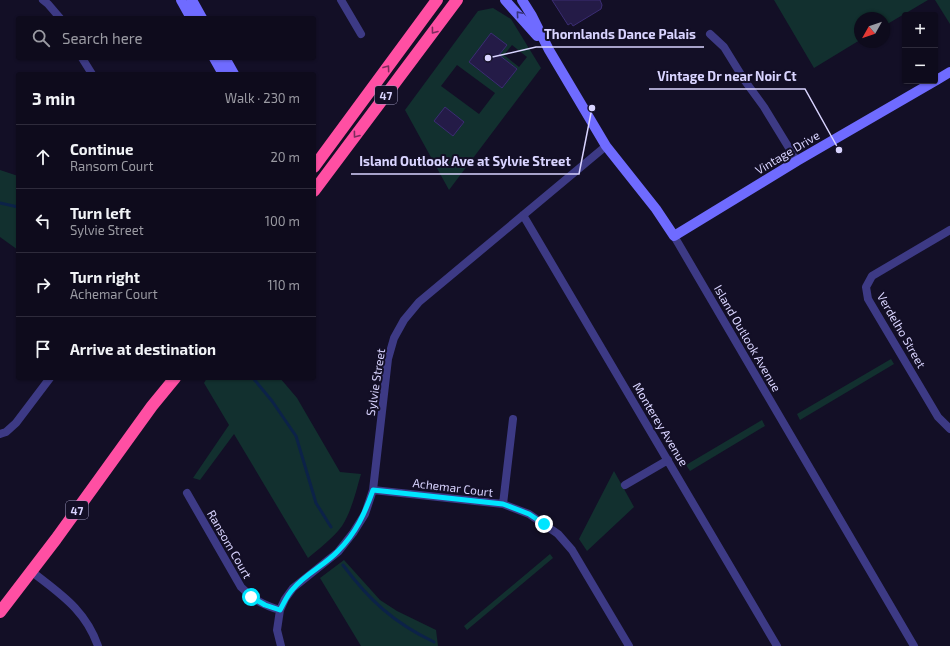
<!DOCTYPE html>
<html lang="en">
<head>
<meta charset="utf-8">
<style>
  body { margin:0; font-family:"Exo 2",sans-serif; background:#1c1929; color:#f1f3f6 }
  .controls { position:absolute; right:12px; top:12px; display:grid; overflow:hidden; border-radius:4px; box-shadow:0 1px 3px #0004 }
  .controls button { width:36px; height:36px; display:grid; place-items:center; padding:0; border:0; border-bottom:1px solid #2e2b3b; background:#0e0b1c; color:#f1f3f6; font:20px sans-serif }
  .compass { position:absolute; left:854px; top:12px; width:36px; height:36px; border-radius:50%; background:#0e0b1c; box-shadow:0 1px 3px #0004; rotate:230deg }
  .stop { position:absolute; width:12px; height:12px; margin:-9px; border:3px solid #00e5ff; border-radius:50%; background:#fff }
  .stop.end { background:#00e5ff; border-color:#fff; box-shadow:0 1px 4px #0008 }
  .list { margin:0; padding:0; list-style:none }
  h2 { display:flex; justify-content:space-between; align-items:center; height:52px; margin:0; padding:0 16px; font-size:17px }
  h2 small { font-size:13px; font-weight:400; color:#9b9ba3 }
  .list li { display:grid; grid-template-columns:26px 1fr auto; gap:12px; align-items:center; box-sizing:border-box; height:64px; padding:0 16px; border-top:1px solid #2e2b3b }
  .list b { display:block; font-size:15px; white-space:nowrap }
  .list p { margin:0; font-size:13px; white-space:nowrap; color:#9b9ba3 }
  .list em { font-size:13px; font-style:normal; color:#9b9ba3 }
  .icon { flex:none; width:22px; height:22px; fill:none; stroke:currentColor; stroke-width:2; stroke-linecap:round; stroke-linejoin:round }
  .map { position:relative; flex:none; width:950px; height:646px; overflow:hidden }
  .search { position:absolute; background:#0e0b1c; box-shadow:0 1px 3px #0004; left:16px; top:16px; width:300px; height:44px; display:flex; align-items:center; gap:10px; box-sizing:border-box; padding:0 14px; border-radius:4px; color:#9b9ba3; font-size:15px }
  .panel { position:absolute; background:#0e0b1c; box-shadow:0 1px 3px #0004; left:16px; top:72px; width:300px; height:308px; border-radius:4px }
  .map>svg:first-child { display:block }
  .green { fill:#12302f; fill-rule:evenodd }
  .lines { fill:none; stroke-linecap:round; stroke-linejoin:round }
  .stream { stroke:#0c2248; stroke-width:3 }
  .building { fill:#241b47; stroke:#3b2d73 }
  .street { stroke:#3d3a85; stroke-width:8 }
  .secondary { stroke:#6f6bff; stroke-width:10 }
  .highway { stroke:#ff4fa3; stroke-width:12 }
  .oneway { stroke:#38347d }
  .oneway2 { stroke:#7d2c5e }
  .route { stroke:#00e5ff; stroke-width:5 }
  .labels { text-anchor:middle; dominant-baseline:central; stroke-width:4; stroke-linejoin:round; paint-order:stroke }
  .shield { fill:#130f26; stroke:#9e99be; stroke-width:1 }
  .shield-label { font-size:11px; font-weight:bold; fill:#d9d4ff }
  .street-label { font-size:12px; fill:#d9d4ff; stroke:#130f26 }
  .leader { fill:none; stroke:#d9d4ff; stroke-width:1.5 }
  .callout-dot { fill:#d9d4ff; stroke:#130f26; stroke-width:1.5 }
  .callout-label { font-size:13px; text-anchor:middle; font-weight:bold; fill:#d9d4ff; stroke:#130f26; stroke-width:4; stroke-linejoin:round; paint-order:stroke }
</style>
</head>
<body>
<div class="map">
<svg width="950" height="646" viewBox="0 0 950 646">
  <rect width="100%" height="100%" fill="#130f26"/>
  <path class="green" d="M774 0H928L884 26V18H860V40L814 68Z
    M935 0H950V24Z
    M493 8 511 19 541 68 449 190 405 110 478 11ZM512 45 527 57 519 67 504 55ZM499 55 517 69 502 88 469 62ZM457 65 495 93 479 114 441 86ZM445 108 464 122 453 136 435 121Z
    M0 170 18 176V250L0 237Z
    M891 359 894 364 800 420 797 414Z
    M207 378H280L297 398 340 472 361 474C356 491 352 510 342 526 333 538 320 548 308 558L234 434 200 480 193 478 229 425 204 383Z
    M762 420 765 426 690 471 686 465Z
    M614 471 634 507 587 551 579 539Z
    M550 554 553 558 467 630 464 626Z
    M344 560 380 600 397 611 436 630 438 646H361L320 578Z"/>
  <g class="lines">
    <path class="stream" d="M0 203 18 207
      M253 378 272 401 296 436 316 503 331 527
      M343 565C369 600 394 623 434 642"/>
  </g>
  <path class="building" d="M552 0H600L602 5 601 9 573 26 571 23 568 25Z
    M491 33 507 45 499 55 517 69 502 88 469 62Z
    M445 107 464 122 453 136 434 121Z"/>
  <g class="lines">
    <path class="street" d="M43 0 48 4 60 18
      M341 0 361 34
      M710 34 724 47 745 81 764 107 797 161
      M82 58 92 74
      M523 215 777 646
      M950 230 872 276 866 287 868 299 938 417 950 429
      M674 236 914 646
      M0 434 6 432 16 423 50 378
      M625 485 668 460
      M373 490 503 504 529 514 558 534 572 550 629 646
      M187 493 241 587C254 600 263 605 280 610
      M503 504 513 419
      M31 571C60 594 85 609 98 646
      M281 646 277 630 280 610 285 599 293 588 338 552 353 533 365 514 373 490 388 359 394 338 404 320 419 302 606 146"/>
    <path class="secondary" d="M181 0 191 18
      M192 0 202 18
      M505 0 537 36
      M522 0 532 16 549 50 606 146 656 209 674 236 797 161 935 81
      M214 58 223 74
      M225 58 234 74
      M935 81 950 72"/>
    <path class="highway" d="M314 167 437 0
      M314 191 457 0
      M0 612 56 539 152 406 175 378"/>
  </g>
  <defs><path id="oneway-chevron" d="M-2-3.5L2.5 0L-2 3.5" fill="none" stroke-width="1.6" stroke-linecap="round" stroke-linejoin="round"/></defs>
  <use class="oneway" href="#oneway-chevron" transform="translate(519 14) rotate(-131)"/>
  <g class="oneway2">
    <use href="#oneway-chevron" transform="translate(434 31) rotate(127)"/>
    <use href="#oneway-chevron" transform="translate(387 68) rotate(-54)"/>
    <use href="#oneway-chevron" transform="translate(356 135) rotate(127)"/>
  </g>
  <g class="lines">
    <path class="route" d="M251 597 265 605 280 610C284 603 287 595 293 589 305 574 325 565 338 551 356 533 365 513 373 490L503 504 529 514 544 524"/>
  </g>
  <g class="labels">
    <g class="shield">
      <rect x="375" y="86" width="22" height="18" rx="3"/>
      <rect x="66" y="501" width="22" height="18" rx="3"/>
    </g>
    <g class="shield-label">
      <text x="386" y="95">47</text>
      <text x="77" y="510">47</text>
    </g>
    <g class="street-label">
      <text transform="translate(787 152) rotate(-31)">Vintage Drive</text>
      <text transform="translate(902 330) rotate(60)">Verdelho Street</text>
      <text transform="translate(748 338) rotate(60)">Island Outlook Avenue</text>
      <text transform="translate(375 382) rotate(-81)">Sylvie Street</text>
      <text transform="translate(661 424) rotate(59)">Monterey Avenue</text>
      <text transform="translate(453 487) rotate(7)">Achemar Court</text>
      <text transform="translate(230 544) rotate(60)">Ransom Court</text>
    </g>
  </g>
  <path class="leader" d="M488 58L536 47H704M839 150L805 89H649M592 108L579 174H351"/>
  <g class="callout-dot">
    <circle cx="488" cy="58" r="4"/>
    <circle cx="839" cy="150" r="4"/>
    <circle cx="592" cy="108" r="4"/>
  </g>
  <g class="callout-label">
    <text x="620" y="39">Thornlands Dance Palais</text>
    <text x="727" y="81">Vintage Dr near Noir Ct</text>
    <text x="465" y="166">Island Outlook Ave at Sylvie Street</text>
  </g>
</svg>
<div class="controls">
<button>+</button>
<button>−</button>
</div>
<svg class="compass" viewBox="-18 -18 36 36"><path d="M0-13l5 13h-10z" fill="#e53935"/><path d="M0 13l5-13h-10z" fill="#9b9ba3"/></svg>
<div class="stop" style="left:251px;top:597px"></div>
<div class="stop end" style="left:544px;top:524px"></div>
<div class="search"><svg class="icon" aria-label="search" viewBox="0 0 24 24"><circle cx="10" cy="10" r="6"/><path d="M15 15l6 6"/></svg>Search here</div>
<section class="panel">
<h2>3 min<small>Walk · 230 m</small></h2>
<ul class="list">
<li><svg class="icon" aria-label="ahead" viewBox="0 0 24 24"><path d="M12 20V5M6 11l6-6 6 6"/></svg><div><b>Continue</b><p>Ransom Court</p></div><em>20 m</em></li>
<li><svg class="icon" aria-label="left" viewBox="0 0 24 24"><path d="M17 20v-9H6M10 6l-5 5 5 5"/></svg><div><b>Turn left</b><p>Sylvie Street</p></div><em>100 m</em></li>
<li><svg class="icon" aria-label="right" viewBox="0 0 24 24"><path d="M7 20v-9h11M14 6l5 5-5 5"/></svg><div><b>Turn right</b><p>Achemar Court</p></div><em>110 m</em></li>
<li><svg class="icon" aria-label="arrive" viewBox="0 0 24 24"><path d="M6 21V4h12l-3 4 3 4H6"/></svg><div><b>Arrive at destination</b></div></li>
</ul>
</section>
</div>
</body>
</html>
